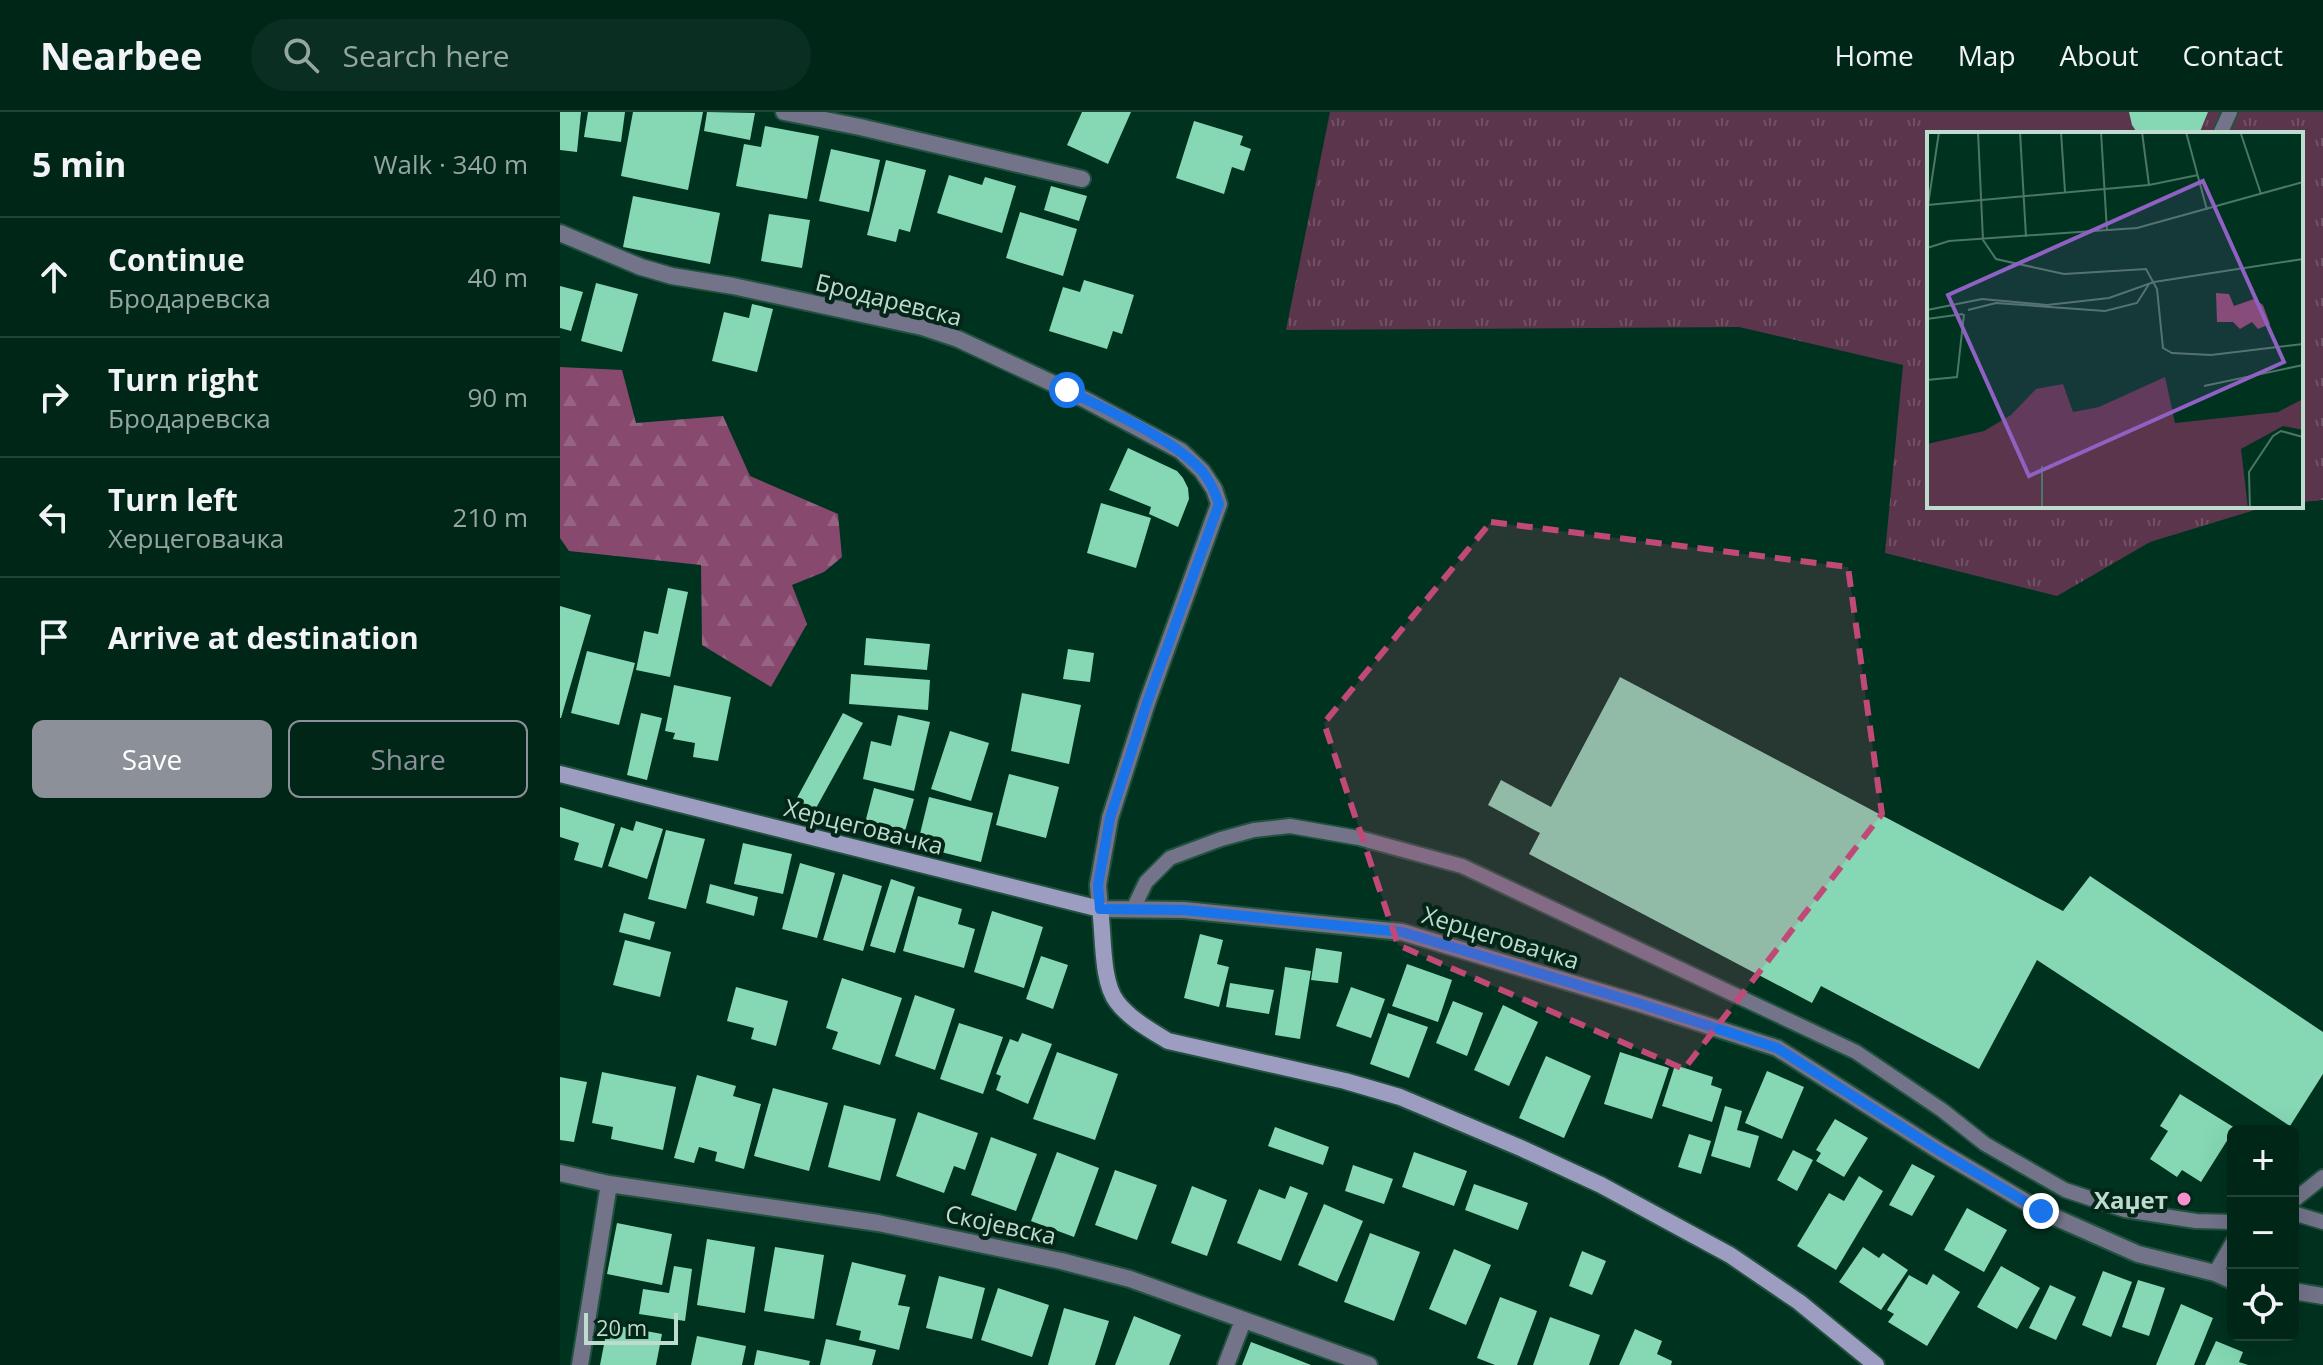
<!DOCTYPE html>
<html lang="en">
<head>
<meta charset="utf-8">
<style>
  body { margin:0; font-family:"Open Sans",sans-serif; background:#0a2e21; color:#f1f3f6 }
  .controls { position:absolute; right:24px; bottom:24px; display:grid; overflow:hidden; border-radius:12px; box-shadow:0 8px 32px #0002 }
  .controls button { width:72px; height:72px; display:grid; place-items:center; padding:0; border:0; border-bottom:2px solid #224337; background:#002618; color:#f1f3f6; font:40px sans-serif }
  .scale { position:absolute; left:24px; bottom:20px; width:94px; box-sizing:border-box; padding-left:8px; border:4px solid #bddccd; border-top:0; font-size:22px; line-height:28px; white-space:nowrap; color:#bddccd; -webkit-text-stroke:6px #042619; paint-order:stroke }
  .stop { position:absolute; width:24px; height:24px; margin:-18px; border:6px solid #1a73e8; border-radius:50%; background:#fff }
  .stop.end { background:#1a73e8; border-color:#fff; box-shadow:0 2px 8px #0008 }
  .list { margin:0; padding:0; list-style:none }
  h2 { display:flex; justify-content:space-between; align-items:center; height:104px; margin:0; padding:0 32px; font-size:34px }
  h2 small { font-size:26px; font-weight:400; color:#95a5a2 }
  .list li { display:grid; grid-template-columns:52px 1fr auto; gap:24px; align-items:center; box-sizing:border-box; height:120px; padding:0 32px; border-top:2px solid #224337 }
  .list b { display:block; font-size:30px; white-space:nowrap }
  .list p { margin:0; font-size:26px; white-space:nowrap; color:#95a5a2 }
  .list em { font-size:26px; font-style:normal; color:#95a5a2 }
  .actions { display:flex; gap:16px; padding:24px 32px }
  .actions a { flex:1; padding:18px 0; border:2px solid #8c9099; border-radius:12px; text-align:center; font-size:28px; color:#8c9099 }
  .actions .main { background:#8c9099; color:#fff }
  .icon { flex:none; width:44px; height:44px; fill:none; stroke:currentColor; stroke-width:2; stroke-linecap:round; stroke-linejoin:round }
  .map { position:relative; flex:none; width:1763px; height:1253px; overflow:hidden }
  header { display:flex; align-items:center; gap:48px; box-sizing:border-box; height:112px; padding:0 40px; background:#002618; border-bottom:2px solid #224337 }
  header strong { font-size:38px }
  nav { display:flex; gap:44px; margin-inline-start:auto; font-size:28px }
  .search { width:560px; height:72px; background:#0a2e21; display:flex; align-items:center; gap:20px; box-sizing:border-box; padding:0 28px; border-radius:44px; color:#95a5a2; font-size:30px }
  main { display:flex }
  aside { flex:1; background:#002618 }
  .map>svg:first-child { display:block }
  .grass { fill:url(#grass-tufts) }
  .forest { fill:url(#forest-firs) }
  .garden { fill:#5b354b }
  .building { fill:#85d8b3 }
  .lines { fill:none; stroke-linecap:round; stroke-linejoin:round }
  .lane-casing { stroke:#22513f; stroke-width:18 }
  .street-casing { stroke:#22513f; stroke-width:20 }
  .secondary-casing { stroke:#22513f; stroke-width:20 }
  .lane { stroke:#73738a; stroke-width:14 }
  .street { stroke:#73738a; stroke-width:16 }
  .secondary { stroke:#9d9dc1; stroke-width:16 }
  .route { stroke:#1a73e8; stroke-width:10 }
  .marked { fill:#c14978; fill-opacity:0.2; stroke:#c14978; stroke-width:6; stroke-dasharray:16 10; stroke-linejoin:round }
  .poi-dot { fill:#f790cd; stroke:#042619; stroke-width:3 }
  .labels { text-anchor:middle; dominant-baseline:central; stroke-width:8; stroke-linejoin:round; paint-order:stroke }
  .street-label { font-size:24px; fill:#bddccd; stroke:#042619 }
  .poi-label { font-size:24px; font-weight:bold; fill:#bddccd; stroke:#042619; text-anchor:end }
  .inset-road { fill:none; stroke:#4c7665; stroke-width:2 }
  .view { fill:#8f61c3; fill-opacity:0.15; stroke:#8f61c3; stroke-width:4 }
  .inset-edge { fill:none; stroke:#bddccd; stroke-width:4 }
</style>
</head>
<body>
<header>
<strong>Nearbee</strong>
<div class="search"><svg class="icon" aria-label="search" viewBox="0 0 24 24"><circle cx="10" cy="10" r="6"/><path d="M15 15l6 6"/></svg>Search here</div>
<nav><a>Home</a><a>Map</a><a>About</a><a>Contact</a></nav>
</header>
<main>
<aside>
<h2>5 min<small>Walk · 340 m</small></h2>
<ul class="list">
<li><svg class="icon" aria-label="ahead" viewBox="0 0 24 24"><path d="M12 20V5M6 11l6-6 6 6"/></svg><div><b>Continue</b><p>Бродаревска</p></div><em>40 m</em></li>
<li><svg class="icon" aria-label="right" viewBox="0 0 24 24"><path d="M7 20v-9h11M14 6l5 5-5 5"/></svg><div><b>Turn right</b><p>Бродаревска</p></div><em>90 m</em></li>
<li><svg class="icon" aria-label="left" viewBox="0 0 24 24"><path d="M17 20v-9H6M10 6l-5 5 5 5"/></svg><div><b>Turn left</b><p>Херцеговачка</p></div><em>210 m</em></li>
<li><svg class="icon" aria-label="arrive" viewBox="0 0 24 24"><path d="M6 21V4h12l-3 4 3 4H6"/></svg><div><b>Arrive at destination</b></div></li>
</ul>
<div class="actions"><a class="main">Save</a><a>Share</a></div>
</aside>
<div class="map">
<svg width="1763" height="1253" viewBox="0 0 1763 1253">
  <defs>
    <pattern id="grass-tufts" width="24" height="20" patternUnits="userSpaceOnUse" patternTransform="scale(2)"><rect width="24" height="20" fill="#5b354b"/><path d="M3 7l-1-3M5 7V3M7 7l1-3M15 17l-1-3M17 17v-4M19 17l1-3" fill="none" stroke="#715264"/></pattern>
    <pattern id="forest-firs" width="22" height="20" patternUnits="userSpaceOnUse" patternTransform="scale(2)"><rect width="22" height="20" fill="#87496e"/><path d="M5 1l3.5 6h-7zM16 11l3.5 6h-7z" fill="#966382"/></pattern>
  </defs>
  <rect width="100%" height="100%" fill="#003220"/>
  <path class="grass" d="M770 0H1763V388L1741 390V22H1369V394H1708L1590 430 1497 484 1325 441 1343 253 1179 215 726 218Z"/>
  <path class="forest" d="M0 255 62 258 76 311 163 304 190 364 278 402 282 445 264 460 232 473 247 512 211 575 142 533 141 453 9 439 0 426Z"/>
  <path class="garden" d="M1340 0H1648L1639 22H1393Z"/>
  <path class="building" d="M0 0H21L17 40 0 38Z
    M28 0H65L61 30 24 25Z
    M73 0H143L128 78 61 64Z
    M147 0 195 1 190 28 144 19Z
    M522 0H571L548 52 507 33Z
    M1569 0H1648L1639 22H1578L1572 13Z
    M634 9 683 24 680 33 691 37 684 59 672 55 664 82 616 66Z
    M205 14 259 24 247 87 176 74 184 32 201 35Z
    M271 37 320 48 309 100 259 89Z
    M326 48 366 58 350 120 339 117 336 130 307 123Z
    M389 63 422 73 425 65 456 74 442 121 377 101Z
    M491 74 527 84 519 109 484 98Z
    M73 84 160 101 150 152 63 135Z
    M460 100 517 117 503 164 446 146Z
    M209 102 250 108 242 156 201 149Z
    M524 168 574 183 562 222 553 219 547 237 489 219 503 175 520 180Z
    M36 171 78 182 62 240 21 229Z
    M0 174 23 180 11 219 0 216Z
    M192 192 213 197 197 260 152 249 164 200 189 206Z
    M568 336 617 359 623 366 628 376 629 387 618 415 589 402 591 395 549 378Z
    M541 391 591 406 576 456 527 441Z
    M108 476 128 480 110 565 76 558 84 519 98 522Z
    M0 494 31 503 1 606H0Z
    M306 526 370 532 367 558 304 553Z
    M508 537 534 541 530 570 503 567Z
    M27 539 75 551 59 613 11 601Z
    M291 562 370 568 368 598 289 592Z
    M1060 565 1503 799 1530 764 1763 920V962L1730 1014 1477 848 1419 957 1261 874 1252 891 969 742 980 721 928 693 941 668 991 695Z
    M114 573 171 585 158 649 133 645 135 631 113 627 115 621 105 619Z
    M462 581 521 593 509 652 451 639Z
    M81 601 102 606 87 668 67 663Z
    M283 601 303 611 250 707 231 697Z
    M338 603 370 610 354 679 303 667 311 629 331 634Z
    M390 619 429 631 411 689 371 677Z
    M449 662 499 675 486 726 436 713Z
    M314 676 354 687 342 730 303 719Z
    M369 685 433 701 421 750 357 734Z
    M0 695 55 712 42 756 14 748 19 731 0 725Z
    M76 709 103 717 87 767 48 754 61 715 73 719Z
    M106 718 145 727 126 797 88 787Z
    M183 731 232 742 223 782 174 772Z
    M240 751 275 761 257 826 222 817Z
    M283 762 322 774 303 839 263 828Z
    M331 767 355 775 335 841 310 834Z
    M150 772 198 785 194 804 146 791Z
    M358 784 402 797 398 812 415 817 404 856 343 839Z
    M432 799 483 815 464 876 414 860Z
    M64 801 95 810 90 828 59 820Z
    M640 822 663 828 657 852 669 855 659 895 624 886Z
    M65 828 111 840 100 885 53 873Z
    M756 836 782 840 778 871 751 868Z
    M481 844 508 853 493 897 466 887Z
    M847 852 892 868 878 910 832 894Z
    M725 855 751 859 740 927 715 923Z
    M282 866 342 886 320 953 272 937 278 920 266 916Z
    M670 871 714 878 709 902 666 895Z
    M176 875 228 889 216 934 191 927 194 916 167 909Z
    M791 875 825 887 811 926 776 914Z
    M355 883 395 897 375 958 335 944Z
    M893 889 923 901 907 944 876 931Z
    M943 893 978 910 949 974 914 958Z
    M828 901 868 915 849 966 810 952Z
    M399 911 443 925 423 982 380 967Z
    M462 921 492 932 468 992 436 978 441 964 436 962 450 927 458 930Z
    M497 940 558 962 535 1028 473 1007Z
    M1060 940 1109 956 1092 1007 1044 992Z
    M986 944 1031 964 1004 1026 959 1006Z
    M1115 953 1153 965 1151 973 1162 977 1152 1010 1102 994Z
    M1207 959 1244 975 1222 1027 1185 1011Z
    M42 960 116 975 103 1038 51 1027 53 1015 32 1011Z
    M137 963 176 974 173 984 201 992 184 1057 155 1049 157 1040 139 1035 134 1051 114 1046Z
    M0 965 27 970 14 1030 0 1028Z
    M213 976 268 991 249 1059 194 1044Z
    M1620 982 1675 1016 1641 1070 1622 1058 1617 1065 1590 1047 1608 1019 1600 1014Z
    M284 993 336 1007 320 1069 268 1055Z
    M1165 994 1182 999 1177 1018 1199 1024 1190 1056 1151 1044Z
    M358 1000 418 1021 405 1058 394 1054 384 1081 336 1064Z
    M1275 1007 1308 1026 1284 1065 1256 1049 1261 1041 1256 1038Z
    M715 1015 769 1035 763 1053 708 1034Z
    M1129 1022 1151 1029 1141 1062 1118 1055Z
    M431 1025 477 1042 456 1099 411 1083Z
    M1233 1038 1253 1048 1237 1079 1217 1068Z
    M497 1040 539 1056 514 1125 471 1109Z
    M854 1040 907 1059 894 1094 842 1075Z
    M1352 1052 1375 1064 1352 1104 1329 1093Z
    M793 1053 833 1067 824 1092 785 1079Z
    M555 1058 597 1073 577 1128 535 1113Z
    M1299 1064 1323 1079 1276 1158 1237 1134 1269 1081 1284 1089Z
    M914 1072 968 1091 958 1118 905 1098Z
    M632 1074 667 1088 647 1144 611 1131Z
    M730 1074 748 1081 721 1149 677 1131 699 1077 725 1087Z
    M764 1092 803 1109 777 1170 738 1153Z
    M1407 1096 1447 1118 1424 1160 1384 1138Z
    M57 1111 112 1122 102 1173 47 1162Z
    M810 1121 860 1140 834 1209 784 1190Z
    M147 1127 195 1135 185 1201 137 1193Z
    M215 1135 264 1143 254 1207 204 1199Z
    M1303 1135 1319 1146 1323 1141 1348 1158 1321 1198 1279 1170Z
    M894 1137 931 1153 906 1213 869 1197Z
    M1022 1139 1046 1149 1032 1183 1009 1174Z
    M292 1150 346 1163 338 1193 350 1195 339 1238 299 1228 301 1219 276 1213Z
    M114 1154 132 1157 125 1209 79 1202 83 1177 109 1181Z
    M1441 1154 1480 1176 1457 1217 1417 1195Z
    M1543 1159 1572 1170 1551 1225 1522 1213Z
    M1373 1162 1400 1180 1367 1234 1328 1210 1334 1202 1327 1198 1349 1163 1367 1173Z
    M379 1164 425 1176 412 1227 366 1216Z
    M1578 1168 1605 1176 1589 1224 1562 1215Z
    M1490 1173 1516 1185 1496 1228 1469 1216Z
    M438 1176 489 1193 472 1245 421 1228Z
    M940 1185 977 1199 957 1253H935L917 1246Z
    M1621 1192 1653 1206 1634 1253H1596Z
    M504 1196 549 1209 535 1253H488Z
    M574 1204 621 1223 609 1253H555Z
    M990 1205 1040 1223 1029 1253H973Z
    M48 1212 102 1222 96 1253H40Z
    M1075 1217 1102 1229 1097 1242 1112 1249 1111 1253H1059Z
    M137 1224 186 1234 182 1253H131Z
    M266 1227 316 1238 312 1253H260Z
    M1656 1229 1683 1240 1679 1250 1688 1253H1645Z
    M691 1230 723 1242 751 1253H682Z
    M197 1238 250 1249 249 1253H194Z"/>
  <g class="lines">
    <g class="lane-casing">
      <path id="lane" d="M1660 22 1670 0
        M573 797 586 770 610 746 661 727 694 718 730 714 799 726 902 754 1296 940 1382 998 1425 1032 1505 1078 1565 1098 1636 1109 1673 1110
        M1733 1089 1763 1065
        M1733 1101 1763 1110
        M1655 1161 1673 1130"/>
    </g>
    <g class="street-casing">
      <path id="street" d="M224 0 300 15 522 67
        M0 121 81 155 112 164 173 174 362 215 398 227 507 278 621 339 642 359 654 377 659 392 587 591 550 706 538 773 540 797 624 798 842 820 1078 891 1217 936 1381 1040 1481 1099 1578 1142 1655 1161 1673 1169
        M0 1061 49 1072 318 1111 501 1149 570 1167 809 1253
        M1733 1179 1763 1184
        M20 1253 49 1072
        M666 1253 683 1209"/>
    </g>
    <g class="secondary-casing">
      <path id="secondary" d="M0 662 540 797C544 823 541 870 557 890 570 907 590 918 608 929L785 969 840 985 963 1037 1041 1073 1170 1143 1239 1190 1316 1253"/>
    </g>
    <use href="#lane" class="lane"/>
    <use href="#street" class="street"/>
    <use href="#secondary" class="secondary"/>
  </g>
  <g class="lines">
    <path class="route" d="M507 278C546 298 614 327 642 359 650 369 655 380 659 392L587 591 550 706 538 773 540 797 624 798 842 820 1078 891 1217 936 1381 1040 1481 1099"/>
  </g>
  <path class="marked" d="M931 410 1288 455 1322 702 1124 957 838 833 764 611Z"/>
  <circle class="poi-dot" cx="1624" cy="1087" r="8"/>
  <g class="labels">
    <g class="street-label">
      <text transform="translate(329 187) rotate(14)">Бродаревска</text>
      <text transform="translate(304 714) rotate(14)">Херцеговачка</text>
      <text transform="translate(941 825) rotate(17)">Херцеговачка</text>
      <text transform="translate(441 1112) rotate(12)">Скојевска</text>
    </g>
    <g class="poi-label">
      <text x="1608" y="1087">Хаџет</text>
    </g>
  </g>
  <g transform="translate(1367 20)">
    <rect width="376" height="376" fill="#003220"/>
    <path d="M238 245 248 291 351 280 376 267V298L356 294 314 317 321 376H0V312L57 299 84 283 109 257 136 252 146 280 172 275Z" fill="#5b354b"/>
    <path d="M289 161 302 162 307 174 327 167 336 173 343 192 331 197 325 190 313 197 306 190H290Z" fill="#87496e"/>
    <path d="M280 312 281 349 209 351 208 314ZM204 316 206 376H119L118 318ZM210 353H237V369H210Z" fill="#5b354b"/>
    <path class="inset-road" d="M51 0 56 108 69 127 137 142 219 137 230 157 236 216 245 221 284 223 376 212M93 0 99 105M134 0 138 60M174 0 180 99M215 0 222 53M259 0 280 78M314 2 334 62M0 73 222 53 271 43M1 73 12 0M0 116 22 109 210 96 376 50M0 178 55 167 120 173 182 166 227 150 376 127M41 178 69 171 178 179 210 171 222 152M0 187 36 182M0 248 30 245 37 182M277 254 376 233M115 376V334M323 376 322 340 346 304 354 299 376 305"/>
    <path class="view" d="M276 49 357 230 102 344 21 163Z"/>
    <rect width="376" height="376" class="inset-edge"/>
  </g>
</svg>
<div class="controls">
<button>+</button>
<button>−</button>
<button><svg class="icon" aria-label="locate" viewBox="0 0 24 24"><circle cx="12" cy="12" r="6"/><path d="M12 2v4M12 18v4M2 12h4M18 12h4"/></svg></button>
</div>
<div class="scale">20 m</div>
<div class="stop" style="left:507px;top:278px"></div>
<div class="stop end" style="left:1481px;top:1099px"></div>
</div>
</main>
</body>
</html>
